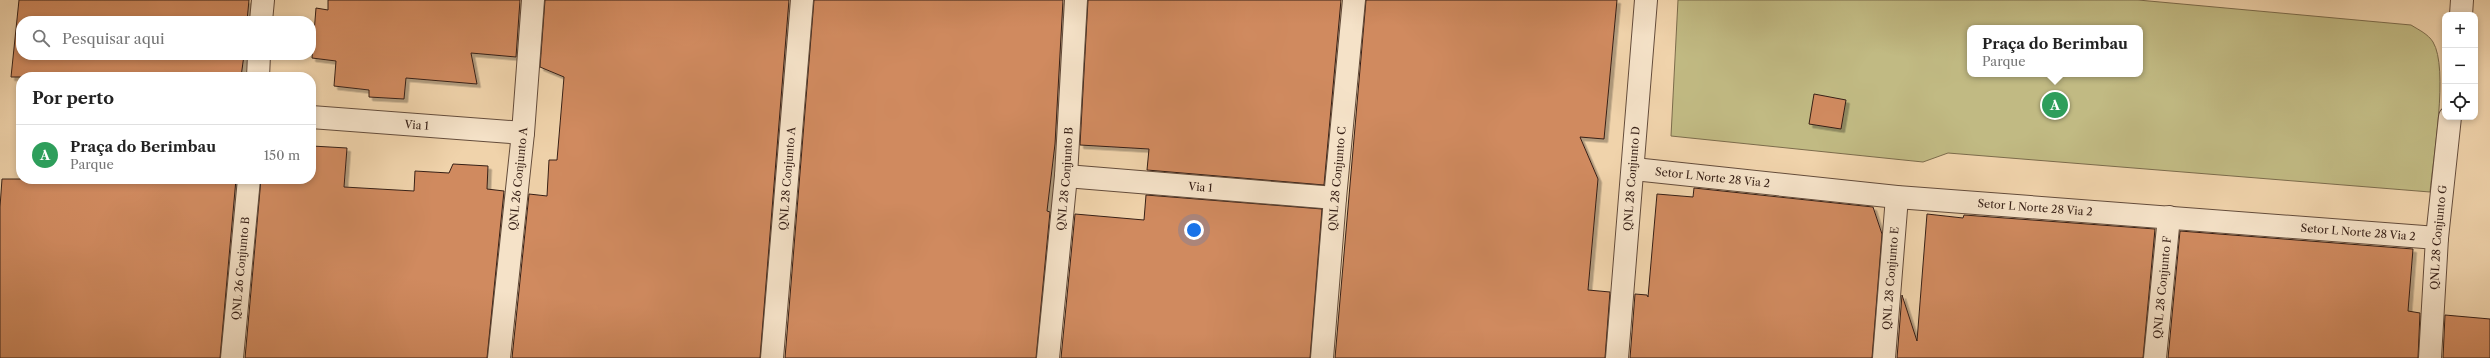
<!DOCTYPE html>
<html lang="pt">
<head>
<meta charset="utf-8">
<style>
  body { margin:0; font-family:"Libre Caslon Text",serif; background:#f6f6f6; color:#222 }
  .controls { position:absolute; right:12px; top:12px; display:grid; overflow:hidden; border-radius:8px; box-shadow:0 2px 6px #0003 }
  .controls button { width:36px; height:36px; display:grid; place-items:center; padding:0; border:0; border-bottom:1px solid #e0e0e0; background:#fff; color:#222; font:20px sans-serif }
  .you { position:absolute; left:1194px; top:230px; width:14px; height:14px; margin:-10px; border:3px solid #fff; border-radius:50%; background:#1a73e8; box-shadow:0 0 0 6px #1a73e833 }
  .badge { display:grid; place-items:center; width:26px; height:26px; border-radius:50%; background:#ea580c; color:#fff; font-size:13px; font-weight:700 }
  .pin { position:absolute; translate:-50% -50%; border:2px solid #fff; box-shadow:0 1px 4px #0006 }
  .popup { position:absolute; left:1967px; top:25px; width:176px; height:52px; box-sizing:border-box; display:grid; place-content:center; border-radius:8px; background:#fff; filter:drop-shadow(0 1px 3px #0005); font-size:13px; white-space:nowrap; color:#767676 }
  .popup b { font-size:15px; color:#222 }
  .popup::after { content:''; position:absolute; left:50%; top:100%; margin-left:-8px; border:8px solid transparent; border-top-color:#fff }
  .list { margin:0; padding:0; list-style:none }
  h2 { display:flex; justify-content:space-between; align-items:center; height:52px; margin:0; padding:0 16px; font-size:17px }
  h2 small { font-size:13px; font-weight:400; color:#767676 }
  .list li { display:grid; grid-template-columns:26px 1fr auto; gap:12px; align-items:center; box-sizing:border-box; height:60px; padding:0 16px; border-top:1px solid #e0e0e0 }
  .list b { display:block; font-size:15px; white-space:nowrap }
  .list p { margin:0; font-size:13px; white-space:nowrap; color:#767676 }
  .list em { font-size:13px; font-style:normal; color:#767676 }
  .icon { flex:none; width:22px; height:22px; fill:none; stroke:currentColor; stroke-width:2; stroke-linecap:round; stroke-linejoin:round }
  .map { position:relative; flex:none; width:2490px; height:358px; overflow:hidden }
  .search { position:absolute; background:#fff; box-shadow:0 2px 6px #0003; left:16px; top:16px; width:300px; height:44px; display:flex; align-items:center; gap:10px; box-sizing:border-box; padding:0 14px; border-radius:16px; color:#767676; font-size:15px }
  .panel { position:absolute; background:#fff; box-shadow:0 2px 6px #0003; left:16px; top:72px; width:300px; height:112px; border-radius:16px }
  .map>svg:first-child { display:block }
  .green { fill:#c1ba83; stroke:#7c6c4c; fill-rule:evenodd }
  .building { fill:#d08a5f; stroke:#361f16; filter:url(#shadow) }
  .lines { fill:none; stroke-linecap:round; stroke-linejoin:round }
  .minor-casing { stroke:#644c3b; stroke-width:24 }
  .minor { stroke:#f5e2c8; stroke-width:22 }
  .labels { text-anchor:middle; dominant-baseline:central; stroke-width:3.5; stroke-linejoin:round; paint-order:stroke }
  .street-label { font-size:11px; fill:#361f16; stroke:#f5e2c8 }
</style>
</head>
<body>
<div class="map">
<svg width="2490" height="358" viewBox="0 0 2490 358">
  <defs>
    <filter id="shadow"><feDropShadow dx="3.5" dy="3.5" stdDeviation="0" flood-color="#0004"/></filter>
  </defs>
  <rect width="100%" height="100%" fill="#f0d3ab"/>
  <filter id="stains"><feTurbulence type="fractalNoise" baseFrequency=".005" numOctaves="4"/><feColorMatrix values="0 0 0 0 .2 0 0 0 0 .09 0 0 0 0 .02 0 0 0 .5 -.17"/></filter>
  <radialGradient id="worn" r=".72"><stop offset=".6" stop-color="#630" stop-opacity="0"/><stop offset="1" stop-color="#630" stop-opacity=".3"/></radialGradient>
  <path class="green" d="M1678 0H2138L2411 25C2419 30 2428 34 2433 42 2449 68 2433 159 2430 192L1948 153 1923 162 1671 136ZM1970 28H2140V74H1970Z"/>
  <path class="building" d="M19 0H249L247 21H21V55H244L241 77H11Z
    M328 0H520L516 57 471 53 477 84 406 78 404 99 369 97V90L334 86 336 61 312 58 316 8 328 10Z
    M545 0H789L760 358H512L529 194 547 196 549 160H557L564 77 540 67Z
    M814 0H1063L1055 144 1047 211 1050 212 1036 358H785Z
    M1088 0H1341L1324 185 1147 170 1149 149 1080 145Z
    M1366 0H1617L1604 139 1580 137 1598 179 1588 290 1610 292 1605 358H1335Z
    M1814 94 1846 100 1841 129 1809 124Z
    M312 146 347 148 344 187 414 191 415 171 449 173 453 164 488 166 487 189 504 191 487 358H245L261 179H311Z
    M2 179H236L220 358H0V207Z
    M1694 188 1873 207 1882 234 1872 358H1630L1635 294 1647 295 1648 297 1657 194 1693 197Z
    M1146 195 1322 209 1310 358H1061L1075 214 1144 220Z
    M1927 214 1963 218 1964 215 2155 229 2143 358H1897L1902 295 1917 341Z
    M2180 231 2413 249 2408 311 2420 313 2418 358H2168Z
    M2445 315 2490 319V358H2443Z"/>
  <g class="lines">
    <g class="minor-casing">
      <g id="minor">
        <path d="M2461 15 2462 0"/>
        <path d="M261 21 263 0"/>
        <path d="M258 77 259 55"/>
        <path id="s1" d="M311 117 523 133"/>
        <path id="s2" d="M1634 169 1897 197 2437 238"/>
        <path id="s3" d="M1066 176 1335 198"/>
        <path id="s4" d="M232 358 249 179"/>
        <path id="s5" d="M499 358 523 133 533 0"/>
        <path id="s6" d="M772 358 802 0"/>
        <path id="s7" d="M1048 358 1066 176 1076 0"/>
        <path id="s8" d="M1322 358 1335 198 1354 0"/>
        <path id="s9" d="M1617 358 1646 0"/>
        <path id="s10" d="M1884 358 1897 197"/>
        <path id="s11" d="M2155 358 2169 217"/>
        <path id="s12" d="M2430 358 2437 238 2450 117"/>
      </g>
    </g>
    <use href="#minor" class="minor"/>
  </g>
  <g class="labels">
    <g class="street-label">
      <text stroke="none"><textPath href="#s1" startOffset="106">Via 1</textPath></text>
      <text stroke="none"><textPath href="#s2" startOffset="79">Setor L Norte 28 Via 2</textPath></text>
      <text stroke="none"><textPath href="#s5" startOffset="180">QNL 26 Conjunto A</textPath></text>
      <text stroke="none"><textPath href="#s6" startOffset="180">QNL 28 Conjunto A</textPath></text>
      <text stroke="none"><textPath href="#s7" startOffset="180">QNL 28 Conjunto B</textPath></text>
      <text stroke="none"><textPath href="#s8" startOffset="180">QNL 28 Conjunto C</textPath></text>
      <text stroke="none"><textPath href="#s9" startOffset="180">QNL 28 Conjunto D</textPath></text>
      <text stroke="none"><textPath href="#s3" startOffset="135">Via 1</textPath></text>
      <text stroke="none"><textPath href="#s2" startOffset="403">Setor L Norte 28 Via 2</textPath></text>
      <text stroke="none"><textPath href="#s2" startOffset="727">Setor L Norte 28 Via 2</textPath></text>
      <text stroke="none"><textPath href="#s12" startOffset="121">QNL 28 Conjunto G</textPath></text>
      <text stroke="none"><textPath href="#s4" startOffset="90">QNL 26 Conjunto B</textPath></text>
      <text stroke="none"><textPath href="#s10" startOffset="80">QNL 28 Conjunto E</textPath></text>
      <text stroke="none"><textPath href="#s11" startOffset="71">QNL 28 Conjunto F</textPath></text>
    </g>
  </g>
  <rect width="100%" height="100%" filter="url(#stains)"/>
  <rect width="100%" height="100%" fill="url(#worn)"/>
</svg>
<div class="controls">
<button>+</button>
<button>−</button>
<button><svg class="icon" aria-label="locate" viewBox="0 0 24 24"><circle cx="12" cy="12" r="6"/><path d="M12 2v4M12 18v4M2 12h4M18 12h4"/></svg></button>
</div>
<div class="you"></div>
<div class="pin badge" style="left:2055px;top:105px;background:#2e9e5b">A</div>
<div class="popup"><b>Praça do Berimbau</b>Parque</div>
<div class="search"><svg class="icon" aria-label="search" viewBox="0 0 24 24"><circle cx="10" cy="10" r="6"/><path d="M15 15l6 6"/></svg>Pesquisar aqui</div>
<section class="panel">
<h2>Por perto<small></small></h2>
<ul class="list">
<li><span class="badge" style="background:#2e9e5b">A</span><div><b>Praça do Berimbau</b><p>Parque</p></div><em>150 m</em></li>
</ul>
</section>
</div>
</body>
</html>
